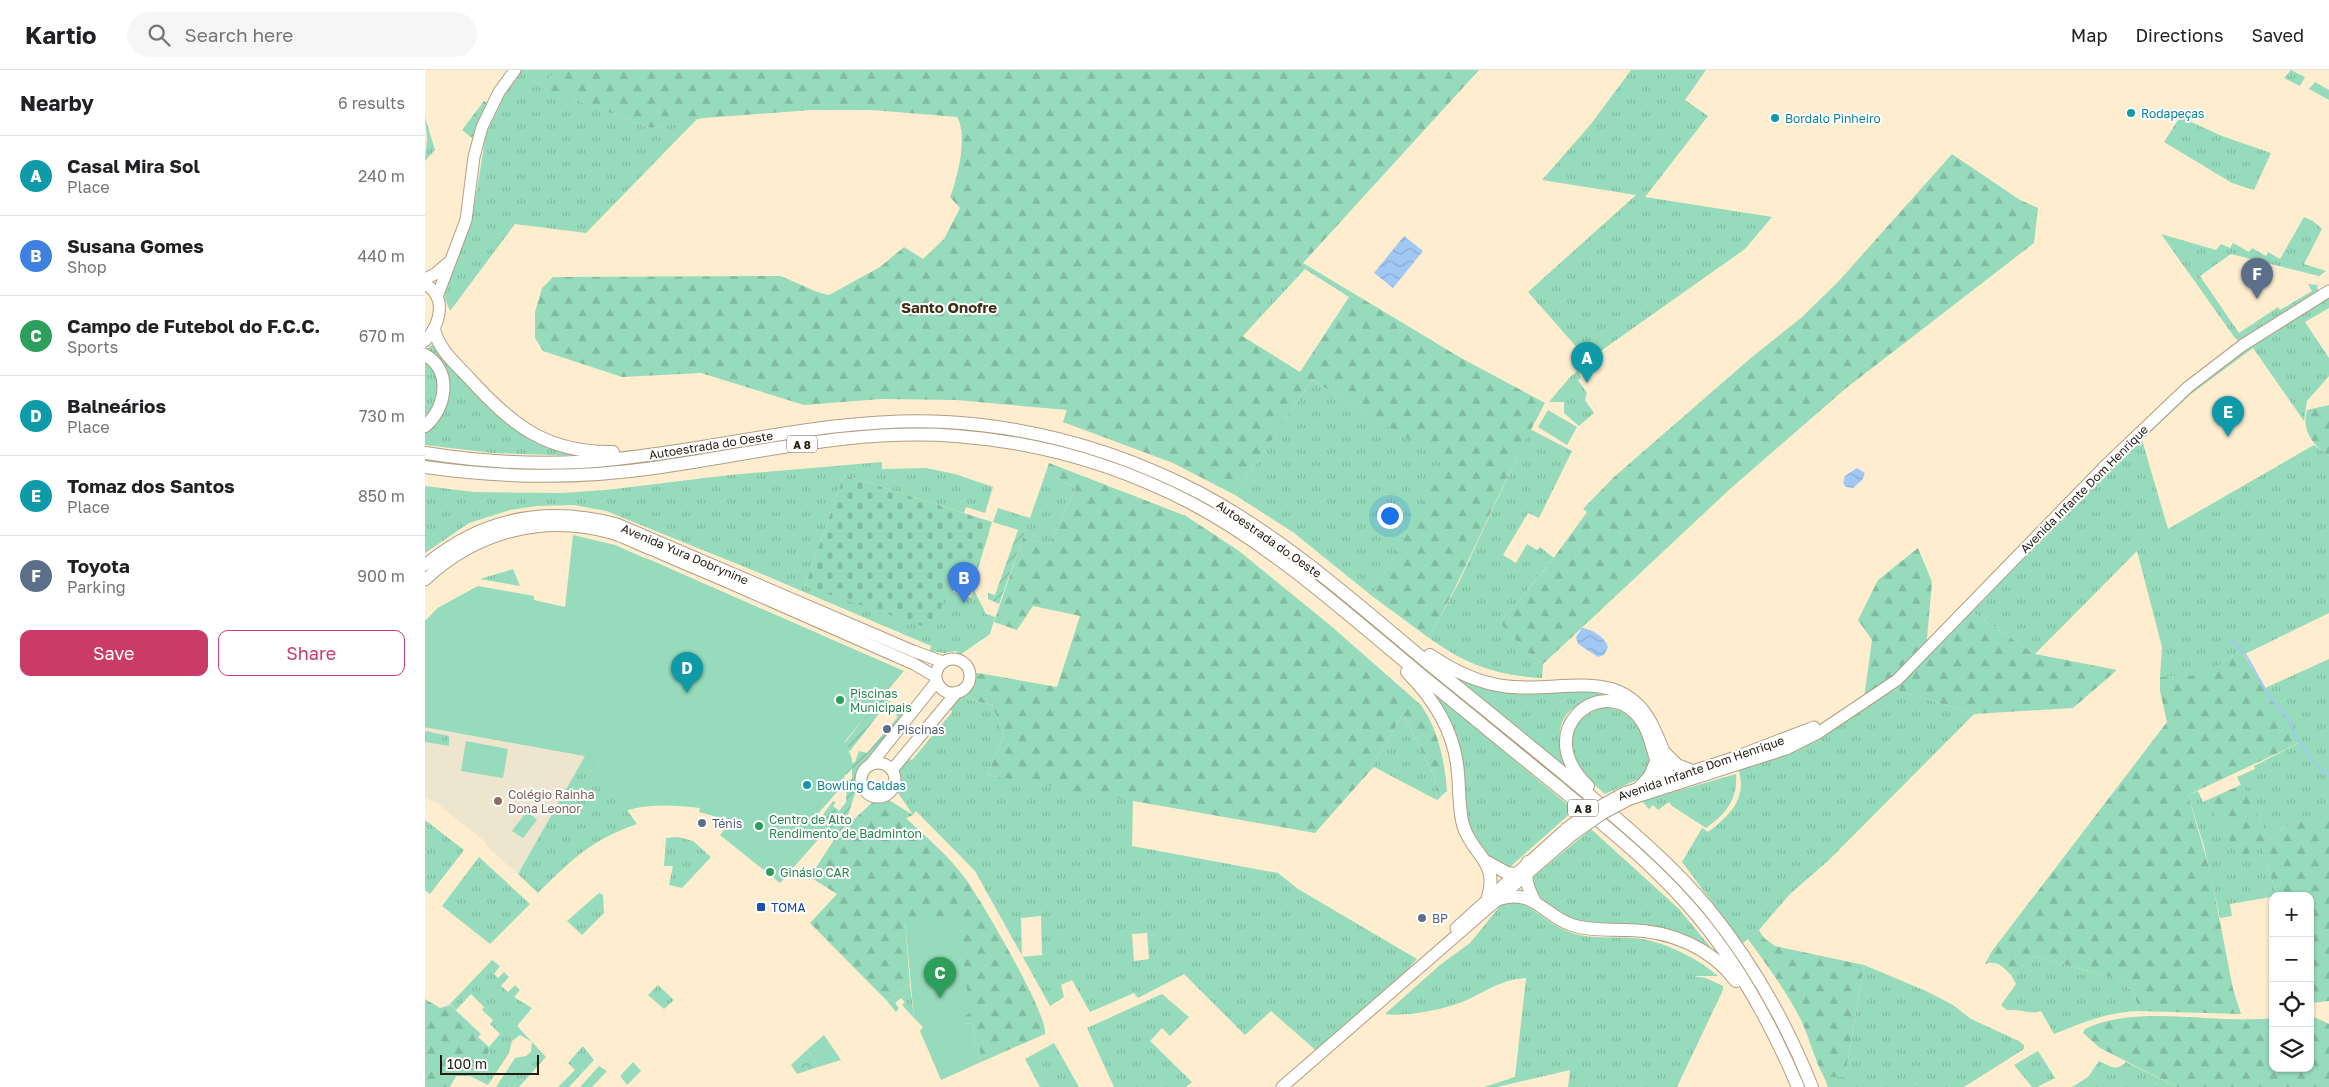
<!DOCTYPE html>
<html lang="en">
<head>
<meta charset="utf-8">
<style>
  body { margin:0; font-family:"Golos Text",sans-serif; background:#f6f6f6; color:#202124 }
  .controls { position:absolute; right:15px; bottom:15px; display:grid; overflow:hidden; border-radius:10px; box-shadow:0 1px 4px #0004 }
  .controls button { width:45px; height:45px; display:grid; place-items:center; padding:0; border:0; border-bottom:1px solid #e0e0e0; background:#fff; color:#202124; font:25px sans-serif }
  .scale { position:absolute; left:15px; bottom:12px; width:99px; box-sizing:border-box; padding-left:5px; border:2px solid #221c11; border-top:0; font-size:14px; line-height:18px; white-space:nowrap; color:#221c11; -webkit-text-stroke:4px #fff; paint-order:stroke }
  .you { position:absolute; left:964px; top:445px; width:18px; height:18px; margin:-12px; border:4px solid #fff; border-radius:50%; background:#1a73e8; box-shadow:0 0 0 8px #1a73e833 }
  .badge { display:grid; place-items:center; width:32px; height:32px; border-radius:50%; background:#ca3c67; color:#fff; font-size:16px; font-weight:700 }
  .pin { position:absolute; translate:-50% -41px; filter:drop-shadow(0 1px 2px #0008) }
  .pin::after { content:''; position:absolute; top:26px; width:18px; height:15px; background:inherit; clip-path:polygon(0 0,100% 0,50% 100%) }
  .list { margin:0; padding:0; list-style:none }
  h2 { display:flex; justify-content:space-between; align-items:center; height:65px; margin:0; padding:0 20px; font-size:21px }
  h2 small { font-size:16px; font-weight:400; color:#757577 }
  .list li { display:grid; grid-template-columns:32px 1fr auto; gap:15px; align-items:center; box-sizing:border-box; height:80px; padding:0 20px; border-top:1px solid #e0e0e0 }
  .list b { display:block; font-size:19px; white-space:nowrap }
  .list p { margin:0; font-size:16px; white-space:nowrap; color:#757577 }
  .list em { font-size:16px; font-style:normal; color:#757577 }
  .actions { display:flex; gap:10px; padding:15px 20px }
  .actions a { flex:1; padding:11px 0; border:1px solid #ca3c67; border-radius:10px; text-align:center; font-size:18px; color:#ca3c67 }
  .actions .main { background:#ca3c67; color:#fff }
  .icon { flex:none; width:28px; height:28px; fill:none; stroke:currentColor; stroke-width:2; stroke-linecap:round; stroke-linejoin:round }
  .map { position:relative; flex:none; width:1904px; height:1017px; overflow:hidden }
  header { display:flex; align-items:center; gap:30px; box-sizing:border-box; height:70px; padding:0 25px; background:#fff; border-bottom:1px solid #e0e0e0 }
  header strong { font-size:24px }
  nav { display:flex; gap:28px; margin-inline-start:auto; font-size:18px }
  .search { width:350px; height:45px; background:#f6f6f6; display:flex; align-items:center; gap:12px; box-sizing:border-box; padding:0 18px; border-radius:28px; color:#757577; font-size:19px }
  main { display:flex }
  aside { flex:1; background:#fff }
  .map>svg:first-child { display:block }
  .education { fill:#eee5cf }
  .grass { fill:url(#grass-tufts); fill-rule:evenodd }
  .forest { fill:url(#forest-firs); fill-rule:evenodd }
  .cemetery { fill:url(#cemetery-stones) }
  .park { fill:url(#park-crowns) }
  .garden { fill:url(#garden-furrows) }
  .pitch { fill:#96dbbb }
  .water { fill:url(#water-waves) }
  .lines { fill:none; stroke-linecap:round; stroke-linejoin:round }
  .stream { stroke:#a1c7f5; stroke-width:2 }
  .major-casing { stroke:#af9e83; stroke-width:13 }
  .highway-casing { stroke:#af9e83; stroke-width:14 }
  .major { stroke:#fff; stroke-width:11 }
  .highway { stroke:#fff; stroke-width:12 }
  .major-bridge-casing { stroke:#af9e83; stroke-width:13; stroke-linecap:butt }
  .major-bridge { stroke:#fff; stroke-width:11 }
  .culture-dot { fill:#0f9aa8; stroke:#fff; stroke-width:2 }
  .leisure-dot { fill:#2e9e5b; stroke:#fff; stroke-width:2 }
  .service-dot { fill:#5c6f8a; stroke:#fff; stroke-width:2 }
  .education-dot { fill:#8d6e63; stroke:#fff; stroke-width:2 }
  .transit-dot { fill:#1a4fb4; stroke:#fff; stroke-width:2 }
  .labels { text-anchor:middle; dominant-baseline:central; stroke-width:4; stroke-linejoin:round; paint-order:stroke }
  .shield { fill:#fff; stroke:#646058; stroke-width:1 }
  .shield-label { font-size:11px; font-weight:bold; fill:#221c11 }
  .culture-label { font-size:12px; fill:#0d838f; stroke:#fff; text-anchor:start }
  .street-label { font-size:12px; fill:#221c11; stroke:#fff }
  .leisure-label { font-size:12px; fill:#27864d; stroke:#fff; text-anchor:start }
  .service-label { font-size:12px; fill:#4e5e75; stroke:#fff; text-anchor:start }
  .education-label { font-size:12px; fill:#785e54; stroke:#fff; text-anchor:start }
  .transit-label { font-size:12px; fill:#164399; stroke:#fff; text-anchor:start }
  .quarter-label { font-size:15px; font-weight:bold; fill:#3e3017; stroke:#fff }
</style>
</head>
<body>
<header>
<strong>Kartio</strong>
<div class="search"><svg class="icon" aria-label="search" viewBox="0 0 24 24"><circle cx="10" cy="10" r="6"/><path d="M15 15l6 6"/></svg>Search here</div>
<nav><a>Map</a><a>Directions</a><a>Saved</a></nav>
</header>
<main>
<aside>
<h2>Nearby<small>6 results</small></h2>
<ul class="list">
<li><span class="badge" style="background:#0f9aa8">A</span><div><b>Casal Mira Sol</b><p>Place</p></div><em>240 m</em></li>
<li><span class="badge" style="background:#3f7fe0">B</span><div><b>Susana Gomes</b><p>Shop</p></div><em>440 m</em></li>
<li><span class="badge" style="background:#2e9e5b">C</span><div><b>Campo de Futebol do F.C.C.</b><p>Sports</p></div><em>670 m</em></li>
<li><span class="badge" style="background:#0f9aa8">D</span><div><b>Balneários</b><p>Place</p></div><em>730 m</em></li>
<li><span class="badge" style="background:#0f9aa8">E</span><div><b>Tomaz dos Santos</b><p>Place</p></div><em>850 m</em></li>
<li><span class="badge" style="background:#5c6f8a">F</span><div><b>Toyota</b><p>Parking</p></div><em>900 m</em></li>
</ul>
<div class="actions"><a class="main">Save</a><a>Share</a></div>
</aside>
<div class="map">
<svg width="1904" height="1017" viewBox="0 0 1904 1017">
  <defs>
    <pattern id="grass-tufts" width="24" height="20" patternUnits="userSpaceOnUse" patternTransform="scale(1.25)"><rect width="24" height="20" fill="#96dbbb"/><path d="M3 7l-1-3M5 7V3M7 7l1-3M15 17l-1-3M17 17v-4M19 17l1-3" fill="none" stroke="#81bba0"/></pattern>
    <pattern id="forest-firs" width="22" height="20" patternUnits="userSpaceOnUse" patternTransform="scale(1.25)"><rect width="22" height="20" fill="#96dbbb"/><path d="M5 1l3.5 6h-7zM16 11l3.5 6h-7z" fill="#81bba0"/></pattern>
    <pattern id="cemetery-stones" width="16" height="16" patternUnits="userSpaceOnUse" patternTransform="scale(1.25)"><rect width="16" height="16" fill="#96dbbb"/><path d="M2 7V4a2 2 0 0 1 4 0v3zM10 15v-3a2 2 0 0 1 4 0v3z" fill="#81bba0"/></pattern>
    <pattern id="park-crowns" width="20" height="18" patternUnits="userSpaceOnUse" patternTransform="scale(1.25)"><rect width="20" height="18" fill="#96dbbb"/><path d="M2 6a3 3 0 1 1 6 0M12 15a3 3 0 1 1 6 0" fill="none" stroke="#81bba0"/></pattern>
    <pattern id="garden-furrows" width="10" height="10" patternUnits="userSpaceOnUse" patternTransform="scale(1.25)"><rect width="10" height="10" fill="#96dbbb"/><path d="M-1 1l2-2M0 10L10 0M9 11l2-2" fill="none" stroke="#81bba0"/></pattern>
    <pattern id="water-waves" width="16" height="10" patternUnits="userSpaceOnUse" patternTransform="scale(1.25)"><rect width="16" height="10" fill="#a1c7f5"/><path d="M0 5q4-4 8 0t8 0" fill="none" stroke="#8aaad1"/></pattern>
  </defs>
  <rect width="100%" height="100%" fill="#ffedd0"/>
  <path class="education" d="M0 657 161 686 93 804 63 778 59 771 9 731 7 732 0 727Z"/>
  <path class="grass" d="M93 0H133L114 16 226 58 272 49 161 163 90 154 25 241 20 229V216L46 155 61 64 79 26 92 7Z
    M1206 0H1281L1260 30 1283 46 1220 127 1347 147 1320 179 1163 290 1103 222 1211 125 1117 110 1166 54Z
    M1866 0 1880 7 1875 16 1859 8Z
    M1890 12 1904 20V30L1884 19Z
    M0 47 10 80 0 91 2 68Z
    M1755 47 1797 66 1846 83 1829 120 1807 113 1739 72Z
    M1879 147 1888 151 1897 159 1879 194 1901 201 1894 206 1806 184 1775 206 1814 263 1853 237 1855 240 1887 221 1883 214 1893 215 1892 218 1897 225 1904 221V238L1880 252 1904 288V306L1882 331 1879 351 1828 278 1766 324 1717 370 1743 459 1889 375 1904 386V543L1820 584 1816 580 1792 597 1774 606 1735 607 1737 577 1712 481 1610 584 1542 539 1679 397 1818 275 1810 268 1736 164 1791 180 1796 174 1805 178 1808 173 1824 182 1827 178 1841 186 1843 182 1855 189Z
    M876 194 880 199 816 268 812 266Z
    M8 274 51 323 156 386 68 383 0 375V363C32 343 28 301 2 279Z
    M0 290C21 305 12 331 0 349Z
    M1153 301 1156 308 1153 310 1162 323 1160 330 1169 343 1154 356 1139 343V332H1124L1146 306Z
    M887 310 1021 391 947 526 869 463 810 425Z
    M1105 359 1147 381 1114 448 1103 443 1078 485 1091 493 1102 474 1112 480 1115 477 1129 488 1075 553 1101 581 1118 594 1117 608C1070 605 1042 595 1004 568L1034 512Z
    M457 392V399L501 398 530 404 568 417 560 443 541 437 539 443 419 405 380 516 524 512 528 513V522L546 528 549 520 561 544 570 547 565 564 532 587V581L519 583 505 581 506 576 337 504 181 441 149 435 112 436 85 440 44 453 0 483V416L49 422 136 423 181 420 305 405Z
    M621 402 651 418 624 475 598 467 600 462 568 452 573 438 605 448Z
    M221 488 396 565 312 667 248 735H223L202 740 212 754C166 770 147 789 113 823L93 804 160 686 0 657V551L13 538 53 516 24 549 211 536Z
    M88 499 95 516 55 509Z
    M1904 589V744L1902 743 1858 758 1844 771 1818 715H1816L1812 707 1830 699 1829 696 1874 673 1862 647 1845 628 1840 618Z
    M1029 605 1158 619 1196 626C1183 628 1169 630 1157 634 1128 644 1132 678 1142 699Z
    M1462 617 1549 644 1404 790 1365 824 1334 860 1318 873 1257 792 1277 758 1283 762C1307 744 1324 726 1312 695L1339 687Z
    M1005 620 1149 740 1085 797H1080L1068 790 1048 766 1041 748 1036 688Z
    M532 622 546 630 567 635 579 665 562 705 708 730 707 776 853 803 873 819 992 889 958 927 895 984 846 941 820 965 759 904 713 928 709 923 665 942 647 910 636 915 639 927 625 936 550 801 491 741 488 745 469 717 470 706 467 700 479 687 487 690 527 642 523 634ZM616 846 617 885 597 887 596 848ZM722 863 724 889 709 891 707 864Z
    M1179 637C1212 639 1218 667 1227 693L1218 707 1180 724C1170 715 1158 705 1151 692 1138 667 1154 644 1179 637Z
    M978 644 1010 708 1012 730 949 697 944 702Z
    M0 661 24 666V676L0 672Z
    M1311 704C1313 729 1301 744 1281 758L1247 736 1244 732 1233 740 1228 735 1224 739 1217 731Z
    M1773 721 1778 732 1782 730 1814 787 1837 776 1852 826 1805 834 1807 846 1795 848 1779 776 1763 725Z
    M0 750 39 780 5 824 0 820Z
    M1166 759 1254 839 1291 884 1274 873 1155 853C1137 845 1108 830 1107 808Z
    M253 767 268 771 286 787 257 818 244 815 248 796H239L241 768Z
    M54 787 105 834 65 874 17 836Z
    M174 823 178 825 179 843 157 865 142 851Z
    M1091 832C1111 838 1124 855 1144 862 1167 871 1193 865 1217 869 1244 874 1272 888 1293 906H1268L1281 908 1298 916V920L1252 1017H1143L1145 1000 1072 1017H1059L1090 1007 1101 908C1076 910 1065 919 1044 929 1023 939 982 947 960 944L1015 895 1045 873 1076 835Z
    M1609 886 1697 910 1710 925 1713 941C1682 942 1657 953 1629 964L1616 941C1604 945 1595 938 1582 940L1576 935 1591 914 1586 905Z
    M67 890 75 896 69 904 73 908 79 902 84 907 76 916 83 922 90 915 95 920 89 927 107 938 92 956 121 987 94 1017H71L90 988 101 986 106 982 107 972 95 965 87 971 84 983 63 1015 45 1006H31L28 998 64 984V977L75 964 65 954 68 950 57 940 59 937 46 924 31 940 25 934Z
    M1439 895 1501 921 1528 935 1546 949 1594 971 1599 975V979L1539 1017H1403L1399 1007H1420Z
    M233 915 249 930 239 939 223 925Z
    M485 915 489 948 477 935 480 932 476 928 470 933 474 938 471 942 462 931Z
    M737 924 764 947 745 966 737 958 725 971 767 1012 761 1017H689L662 958Z
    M629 973 654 1017H615L600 989Z
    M158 976 169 990 144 1017H133L150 1000 143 993Z
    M1613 981 1630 1008 1612 1017H1607L1589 995Z
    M1674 991C1685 996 1691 1002 1701 992L1752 1017H1647L1663 1007Z
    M208 992 216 1001 202 1015 195 1006Z
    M174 996 182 1001 167 1017H155Z"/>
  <path class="forest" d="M133 0H1054L878 193 1036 288 1120 333C1078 410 1046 491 1004 568L947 526 1020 391 887 310 810 425 748 393 638 352 642 340 531 330 456 329 379 335 276 303 197 307 118 281 110 268V242L117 218 128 207 356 206 392 222 404 225 455 197 479 177 498 189 519 169 535 138 525 127C533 107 543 65 532 47L447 40H386L279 48 226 58 113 16ZM875 196 924 227 875 302 814 264Z
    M59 31 62 33 47 68 37 60Z
    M1527 84 1595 130 1613 138 1609 173 1420 319 1305 419 1118 594 1101 581 1075 553 1125 493 1162 442 1158 439 1189 407 1327 287 1376 248 1413 212Z
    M1904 335V386C1888 375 1876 361 1882 340Z
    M624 393 761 446 814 481 906 556 996 635C1014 662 1019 689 1022 721L1012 730 1010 708 978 644 944 702 890 763 562 705 579 665 567 635 546 630 532 622 542 616 545 604 553 603 632 617 655 546 608 536 592 560 569 552 598 467 624 475 651 418 621 402Z
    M1493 478 1507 512 1501 580 1542 539 1610 584 1692 600 1648 638 1549 644 1462 617 1439 628 1447 570 1433 550 1453 510Z
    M1816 580 1845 628 1862 647 1874 673 1763 725 1785 801 1808 919 1816 944 1713 941 1710 925 1697 910 1609 886 1586 905C1577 896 1572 890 1560 894L1567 881 1742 652 1735 621V607L1774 605 1792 597Z
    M1818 714 1844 771 1858 758 1903 742 1904 744V931L1885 933V826H1852L1837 777 1814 788 1782 730Z
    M459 727 488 745 481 748C501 767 524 786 540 808 555 828 624 946 620 964L556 992 554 977H550L548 953 538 954V946L480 851 485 915 462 931 385 853 412 824 385 807 412 765 452 728Z
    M1334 860 1339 868 1350 876 1439 895 1420 1007H1399C1389 989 1385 969 1376 950 1361 921 1342 895 1323 869Z
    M0 929 15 938 25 935 56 964 53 967 64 977C65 998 45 998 29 997L31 1006 25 1017H0Z
    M1885 945 1904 954V1017H1752L1675 978 1658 963 1660 959C1715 933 1788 955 1848 948V998H1885Z"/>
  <path class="cemetery" d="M419 405 567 452 545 525 533 520 534 515 524 513 509 560 380 516Z"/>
  <path class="park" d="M382 980 393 997 372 1004 366 995Z"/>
  <path class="garden" d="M593 460 600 462 574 534 563 529V523L570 525Z
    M457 626 470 636H491L438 700 419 757 412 765 394 750 408 731 411 732 408 736 414 741 421 732 422 710 427 709V698L421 705 418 702 427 689V693L430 692 434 681 442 683 472 648 470 636H460L425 681 418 675Z"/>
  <path class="pitch" d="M1123 340 1152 357 1142 375 1113 357Z
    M148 465 190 475 479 601 420 671 427 689 413 721 390 747 410 763 397 765 355 813 295 765 304 754 296 748 274 742 275 738C249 735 227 734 202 740L161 686 0 657V551L13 538 53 516 109 526V530L140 537Z
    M41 671 83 679 78 708 36 701Z
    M102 741 112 750 98 768 87 761Z
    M533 847 545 943 538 947V954L548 953 550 976 554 977 556 992 516 1010 495 961 498 957 489 948 480 851Z
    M399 965 416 990 393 997 382 980Z"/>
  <path class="water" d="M979 166 998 181 968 218 949 203Z
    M1432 398 1440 403 1437 410 1428 418 1421 417 1418 413 1420 406Z
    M1157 558C1167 559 1180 567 1183 577L1179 585 1173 587 1153 574 1151 567Z"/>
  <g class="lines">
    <path class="stream" d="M1808 571 1822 587 1845 628 1862 647 1871 668 1889 692
      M1891 695 1904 706"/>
    <g class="major-casing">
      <path id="major" d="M0 209 10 204 23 193
        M0 214C23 227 15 255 0 271
        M12 227 41 150 49 87 57 57 74 22 90 0
        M0 495C57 447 120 435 192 454L488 581 518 592
        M0 510C51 462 118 444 186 463 200 467 214 475 228 480 253 491 279 502 305 513 366 540 427 567 489 594L511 607
        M511 606a17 17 0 1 1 34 0a17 17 0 1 1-34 0Z
        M436 710a17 17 0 1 1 34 0a17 17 0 1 1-34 0Z
        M446 694 512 611
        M467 700 532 622
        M1199 723 1308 688 1389 657
        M1205 729 1361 679 1393 663 1472 610 1679 397 1763 317 1818 275 1904 221
        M1031 858 1141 759
        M857 1017 1147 765"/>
    </g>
    <g class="highway-casing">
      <path id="highway" d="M9 259C14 280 30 293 44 308 87 355 121 383 188 382
        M0 285C28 300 21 339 0 356
        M0 383C63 393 127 396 191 389 301 378 409 346 521 352 610 357 696 382 775 423 861 469 934 536 1008 597 1062 641 1116 684 1169 729 1209 763 1249 797 1283 838 1327 892 1361 952 1387 1017
        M0 397C76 408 153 409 229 398 329 384 429 358 531 366 613 372 693 395 766 433 851 478 928 549 1002 610 1047 646 1091 683 1136 719 1180 756 1225 792 1263 835 1311 889 1345 951 1373 1017
        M1005 585C1027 600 1050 612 1078 616 1136 625 1199 591 1230 661 1236 676 1245 691 1241 708
        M982 602C1008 628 1027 658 1032 694 1035 714 1033 736 1038 755 1047 785 1074 791 1063 827
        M1240 683 1252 695 1265 700
        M1163 716C1106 662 1173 606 1210 643 1227 659 1226 684 1237 703 1240 708 1242 711 1244 716
        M1214 718 1225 706 1232 689
        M1062 792 1082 803 1100 805
        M1103 792C1099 808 1102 816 1109 830
        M1074 829C1109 818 1118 845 1147 855 1165 861 1185 859 1204 860 1246 861 1285 877 1311 911"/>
    </g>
    <use href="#major" class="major"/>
    <use href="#highway" class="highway"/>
    <g class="major-bridge-casing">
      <path id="major-bridge" d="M1141 759 1161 744 1199 723
        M1147 765 1177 744 1205 729"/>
    </g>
    <use href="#major-bridge" class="major-bridge"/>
  </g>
  <g class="culture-dot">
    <circle cx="1706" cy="43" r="5"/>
    <circle cx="1350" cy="48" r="5"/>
    <circle cx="382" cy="715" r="5"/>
  </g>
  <g class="leisure-dot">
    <circle cx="415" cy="630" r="5"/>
    <circle cx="334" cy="756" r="5"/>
    <circle cx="345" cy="802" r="5"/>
  </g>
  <g class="service-dot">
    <circle cx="462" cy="659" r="5"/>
    <circle cx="277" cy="753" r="5"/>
    <circle cx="997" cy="848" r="5"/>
  </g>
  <circle class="education-dot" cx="73" cy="731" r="5"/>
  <rect class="transit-dot" x="331" y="832" width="10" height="10" rx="2.5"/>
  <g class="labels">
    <g class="shield">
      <rect x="362" y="365.5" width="30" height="17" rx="4"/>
      <rect x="1143" y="729.5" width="30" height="17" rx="4"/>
    </g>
    <g class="shield-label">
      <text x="377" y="374">A 8</text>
      <text x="1158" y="738">A 8</text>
    </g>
    <g class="culture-label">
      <text x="1716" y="43">Rodapeças</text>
      <text x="1360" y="48">Bordalo Pinheiro</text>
      <text x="392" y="715">Bowling Caldas</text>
    </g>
    <g class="street-label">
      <text transform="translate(286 375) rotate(-9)">Autoestrada do Oeste</text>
      <text transform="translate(1659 419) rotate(-45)">Avenida Infante Dom Henrique</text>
      <text transform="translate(844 469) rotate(35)">Autoestrada do Oeste</text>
      <text transform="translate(260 484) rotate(23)">Avenida Yura Dobrynine</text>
      <text transform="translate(1276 698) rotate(-19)">Avenida Infante Dom Henrique</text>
    </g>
    <g class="leisure-label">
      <text x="425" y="623">Piscinas<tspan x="425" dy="14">Municipais</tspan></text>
      <text x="344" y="749">Centro de Alto<tspan x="344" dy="14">Rendimento de Badminton</tspan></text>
      <text x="355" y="802">Ginásio CAR</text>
    </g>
    <g class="service-label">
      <text x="472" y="659">Piscinas</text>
      <text x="287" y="753">Ténis</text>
      <text x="1007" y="848">BP</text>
    </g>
    <g class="education-label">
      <text x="83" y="724">Colégio Rainha<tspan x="83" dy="14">Dona Leonor</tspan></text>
    </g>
    <g class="transit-label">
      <text x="346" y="837">TOMA</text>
    </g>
    <g class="quarter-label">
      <text x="524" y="237">Santo Onofre</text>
    </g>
  </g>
</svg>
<div class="controls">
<button>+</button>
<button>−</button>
<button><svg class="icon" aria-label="locate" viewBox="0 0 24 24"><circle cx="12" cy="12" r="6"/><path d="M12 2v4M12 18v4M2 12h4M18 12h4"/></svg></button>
<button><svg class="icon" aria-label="layers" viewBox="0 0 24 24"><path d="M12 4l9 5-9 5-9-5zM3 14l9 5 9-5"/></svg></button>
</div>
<div class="scale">100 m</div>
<div class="you"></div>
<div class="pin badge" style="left:1162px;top:313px;background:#0f9aa8">A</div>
<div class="pin badge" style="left:539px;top:533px;background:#3f7fe0">B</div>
<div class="pin badge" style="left:515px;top:928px;background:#2e9e5b">C</div>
<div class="pin badge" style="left:262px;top:623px;background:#0f9aa8">D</div>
<div class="pin badge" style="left:1803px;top:367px;background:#0f9aa8">E</div>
<div class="pin badge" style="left:1832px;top:229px;background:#5c6f8a">F</div>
</div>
</main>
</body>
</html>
